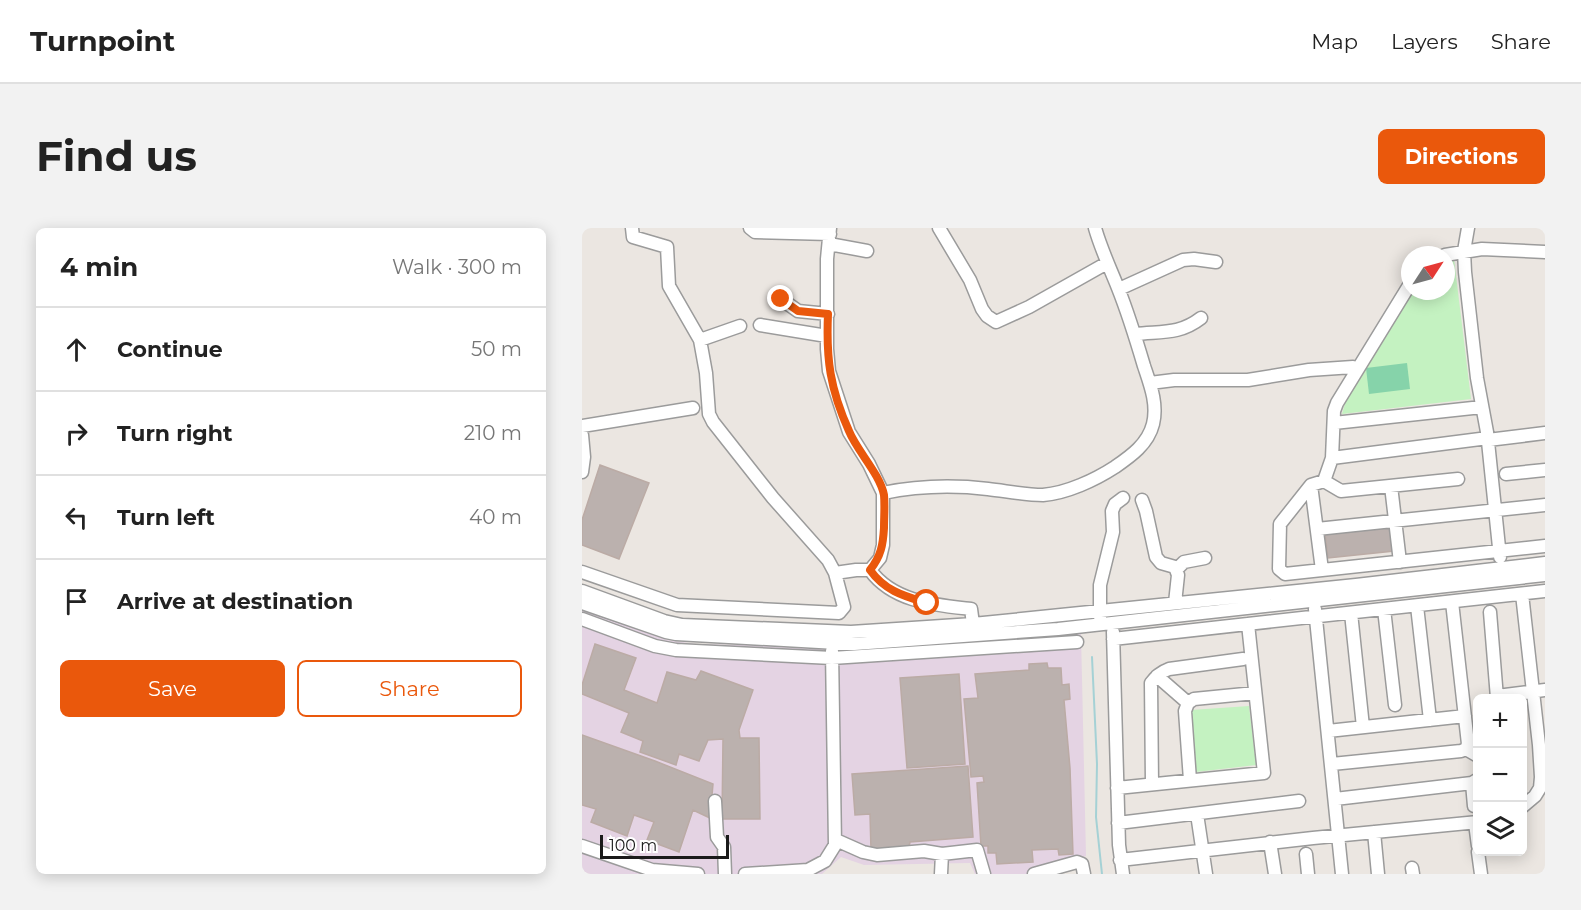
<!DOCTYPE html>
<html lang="en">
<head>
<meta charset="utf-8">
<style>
  body { margin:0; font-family:Montserrat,sans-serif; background:#f2f2f2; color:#222 }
  .controls { position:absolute; right:18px; bottom:18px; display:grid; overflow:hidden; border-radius:9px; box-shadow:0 3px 15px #0003 }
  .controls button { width:54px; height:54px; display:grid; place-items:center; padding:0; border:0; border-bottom:2px solid #e0e0e0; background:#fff; color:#222; font:30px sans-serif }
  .compass { position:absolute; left:819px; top:18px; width:54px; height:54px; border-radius:50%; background:#fff; box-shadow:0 3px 15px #0003; rotate:54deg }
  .scale { position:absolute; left:18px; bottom:15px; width:129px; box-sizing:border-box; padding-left:6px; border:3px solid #1a1a1a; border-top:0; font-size:16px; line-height:21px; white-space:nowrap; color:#1a1a1a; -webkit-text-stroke:4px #fff; paint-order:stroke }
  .stop { position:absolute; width:18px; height:18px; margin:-14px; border:4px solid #ea580c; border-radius:50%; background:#fff }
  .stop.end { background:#ea580c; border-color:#fff; box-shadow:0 2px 6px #0008 }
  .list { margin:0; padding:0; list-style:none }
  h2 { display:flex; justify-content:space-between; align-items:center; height:78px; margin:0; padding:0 24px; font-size:26px }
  h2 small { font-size:20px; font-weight:400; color:#767676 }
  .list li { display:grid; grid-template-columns:39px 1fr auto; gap:18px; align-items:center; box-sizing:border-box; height:84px; padding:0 24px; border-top:2px solid #e0e0e0 }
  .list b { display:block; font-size:22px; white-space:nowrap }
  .list em { font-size:20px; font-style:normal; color:#767676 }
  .actions { display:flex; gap:12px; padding:18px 24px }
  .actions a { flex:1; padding:14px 0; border:2px solid #ea580c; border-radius:9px; text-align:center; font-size:21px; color:#ea580c }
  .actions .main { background:#ea580c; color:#fff }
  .icon { flex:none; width:33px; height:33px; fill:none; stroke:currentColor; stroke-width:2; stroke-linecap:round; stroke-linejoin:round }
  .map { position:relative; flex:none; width:963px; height:646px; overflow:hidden; border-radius:9px }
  header { display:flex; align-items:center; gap:36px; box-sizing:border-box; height:84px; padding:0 30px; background:#fff; border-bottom:2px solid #e0e0e0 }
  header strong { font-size:28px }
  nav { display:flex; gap:33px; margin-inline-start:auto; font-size:21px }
  .intro { display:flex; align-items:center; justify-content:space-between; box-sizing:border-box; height:144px; padding:0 36px }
  h1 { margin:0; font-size:42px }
  .button { padding:15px 27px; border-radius:9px; background:#ea580c; color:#fff; font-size:21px; font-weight:700 }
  main { display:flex; gap:36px; padding:0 36px }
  aside { flex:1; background:#fff; border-radius:9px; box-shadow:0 3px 15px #0003 }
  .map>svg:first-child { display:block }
  .industrial { fill:#e4d3e3 }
  .park { fill:#c4f2c1 }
  .pitch { fill:#86d3aa }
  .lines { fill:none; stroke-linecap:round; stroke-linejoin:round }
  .stream { stroke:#a5d1d5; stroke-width:2 }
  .building { fill:#bbb1ae; stroke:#bbaba5; stroke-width:1.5 }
  .minor-casing { stroke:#9b9b9b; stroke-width:15 }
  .minor { stroke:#fff; stroke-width:12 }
  .route { stroke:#ea580c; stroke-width:8 }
</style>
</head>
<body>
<header>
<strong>Turnpoint</strong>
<nav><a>Map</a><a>Layers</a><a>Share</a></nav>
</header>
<div class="intro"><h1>Find us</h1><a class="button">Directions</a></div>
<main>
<aside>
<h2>4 min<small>Walk · 300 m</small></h2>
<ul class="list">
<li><svg class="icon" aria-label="ahead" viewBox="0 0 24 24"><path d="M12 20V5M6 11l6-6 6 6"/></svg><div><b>Continue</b></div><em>50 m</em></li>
<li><svg class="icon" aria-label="right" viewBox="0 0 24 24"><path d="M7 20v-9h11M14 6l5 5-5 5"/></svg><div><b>Turn right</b></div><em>210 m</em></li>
<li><svg class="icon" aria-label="left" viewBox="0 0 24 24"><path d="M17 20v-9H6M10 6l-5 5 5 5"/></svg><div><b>Turn left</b></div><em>40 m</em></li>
<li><svg class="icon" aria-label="arrive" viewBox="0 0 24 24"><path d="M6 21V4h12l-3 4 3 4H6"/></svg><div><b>Arrive at destination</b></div></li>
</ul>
<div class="actions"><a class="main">Save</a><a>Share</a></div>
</aside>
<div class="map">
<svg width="963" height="646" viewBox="0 0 963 646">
  <rect width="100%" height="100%" fill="#ebe6e1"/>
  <path class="industrial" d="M0 381 85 412 114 416 288 420 499 406 504 628 453 646H393L388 635 282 637 259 629 240 646H0Z"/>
  <path class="park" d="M872 31 889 171 760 186 764 172 828 63H864V32Z
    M667 478 674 537 614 544 609 482Z"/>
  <path class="pitch" d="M825 135 828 161 787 166 784 140Z"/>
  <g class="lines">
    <path class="stream" d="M510 429 515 536 514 589 520 646"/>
  </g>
  <path class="building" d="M18 237 67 255 37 331 0 317V292Z
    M809 297 812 323 746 330 743 305Z
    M13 416 54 430 42 462 75 475 85 444 114 452 119 443 171 462 157 502 158 510H177L178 591H140L141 511 126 512 117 533 97 526 94 537 58 524 61 513 39 504 47 485 0 466V457Z
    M465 435 466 440H479L480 457 487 456 488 471 482 472 488 540 491 626 477 627 476 621 450 622 451 634 415 636 414 625H406V618H399L395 555 402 554 401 548 389 549 382 471 396 470 393 446 447 442V436Z
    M377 446 383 536 325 540 318 450Z
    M0 507 73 533 131 556 128 590 111 582 97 624 65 612 72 594 52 587 45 608 9 594 14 581 0 577Z
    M386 538 391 609 328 614 327 619 289 623 288 586 273 587 270 546Z"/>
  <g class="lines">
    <g class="minor-casing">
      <path id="minor" d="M168 0 173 4 248 6
        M248 0 245 31V121L247 143 267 204 287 236 301 265V317L298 330 288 342
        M357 0 388 52 400 81 405 88 414 94 447 79 525 35
        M886 0 882 23 883 44 895 150 905 204 918 329
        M247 16 285 23
        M863 27 900 21 963 24
        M828 56 755 175 752 183 750 230 742 253 759 263 876 251
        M537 61 601 32 612 31 634 34
        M199 71 216 83 246 86
        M178 97 245 108
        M553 106C579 103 597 107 619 90
        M118 112 158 98
        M568 155 592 152H666L727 142 771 139 775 140
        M752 195 900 179
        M0 198 111 180
        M0 207 2 229 0 244
        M906 212 963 205
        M750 230 906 210
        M924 246 963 242
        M742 253 729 257 698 296 697 341 703 346 963 318
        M729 257 740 342
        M809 258 818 334
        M301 265C335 258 372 257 406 261 424 263 443 267 461 267 485 265 513 252 533 239 549 228 566 216 571 196 576 176 568 156 562 138 554 111 546 85 536 60 528 40 519 21 513 0
        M560 272 564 283 574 329 579 335 593 339 596 347 593 375
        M735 301 963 277
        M595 341 602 334 623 330
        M288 342C311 374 353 377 389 381L391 396
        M0 344 95 377 257 385 262 379 253 345 246 332 191 270 131 194 127 186 124 145 118 112 87 58 85 19 51 9 50 0
        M253 345 274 342H288
        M0 363 82 393 100 397 269 404 391 396 774 357 963 335
        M940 366 957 517 959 549 958 560 953 568 940 579
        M0 375 84 404 94 406 272 416 476 401 963 347
        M835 378 848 492
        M733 381 760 646
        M802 381 813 477
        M908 384 915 470
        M769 385 781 499
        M518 389V357L531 304 530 283 533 276 541 270
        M0 391 73 418 94 422 250 430 495 414
        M531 404 537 617 541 646
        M531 411 963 363
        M575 448 606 475
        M915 468 963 462
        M746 503 883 488
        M884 521 896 528
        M750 536 879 523 884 521 886 516 870 374
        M608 552 603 483 606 475 612 471 673 465
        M570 556 569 455C574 448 579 444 587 441L661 431
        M535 560 682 545 666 396
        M753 571 890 555
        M133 573 135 609 142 619 143 646
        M892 578 890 555 895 552
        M615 586 624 646
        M536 595 717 573
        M893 595 896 618
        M792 604 796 646
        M254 612 281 624 295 627 342 623 360 626 395 622 402 646
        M688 614 693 646
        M0 618 70 642 116 646
        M896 624 899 646
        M724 626 726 646
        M538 632 731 610 896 594
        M830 640 831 646
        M163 646 226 642 243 633 253 617 250 423
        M359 646 360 626
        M452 646 495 634 500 636 502 646"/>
    </g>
    <use href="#minor" class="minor"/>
  </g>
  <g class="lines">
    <path class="route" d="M199 71 216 83 246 86C244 131 248 161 267 203 275 223 298 246 302 267 303 278 302 289 302 300 301 317 299 328 288 342 303 363 322 368 345 375"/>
  </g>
</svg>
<div class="controls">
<button>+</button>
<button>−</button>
<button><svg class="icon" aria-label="layers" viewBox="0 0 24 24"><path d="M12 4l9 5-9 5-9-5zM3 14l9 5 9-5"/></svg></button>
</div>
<svg class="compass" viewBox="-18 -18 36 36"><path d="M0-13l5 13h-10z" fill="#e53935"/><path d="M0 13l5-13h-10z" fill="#767676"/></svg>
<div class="scale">100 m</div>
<div class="stop" style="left:345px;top:375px"></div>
<div class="stop end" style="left:199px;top:71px"></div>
</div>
</main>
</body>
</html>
